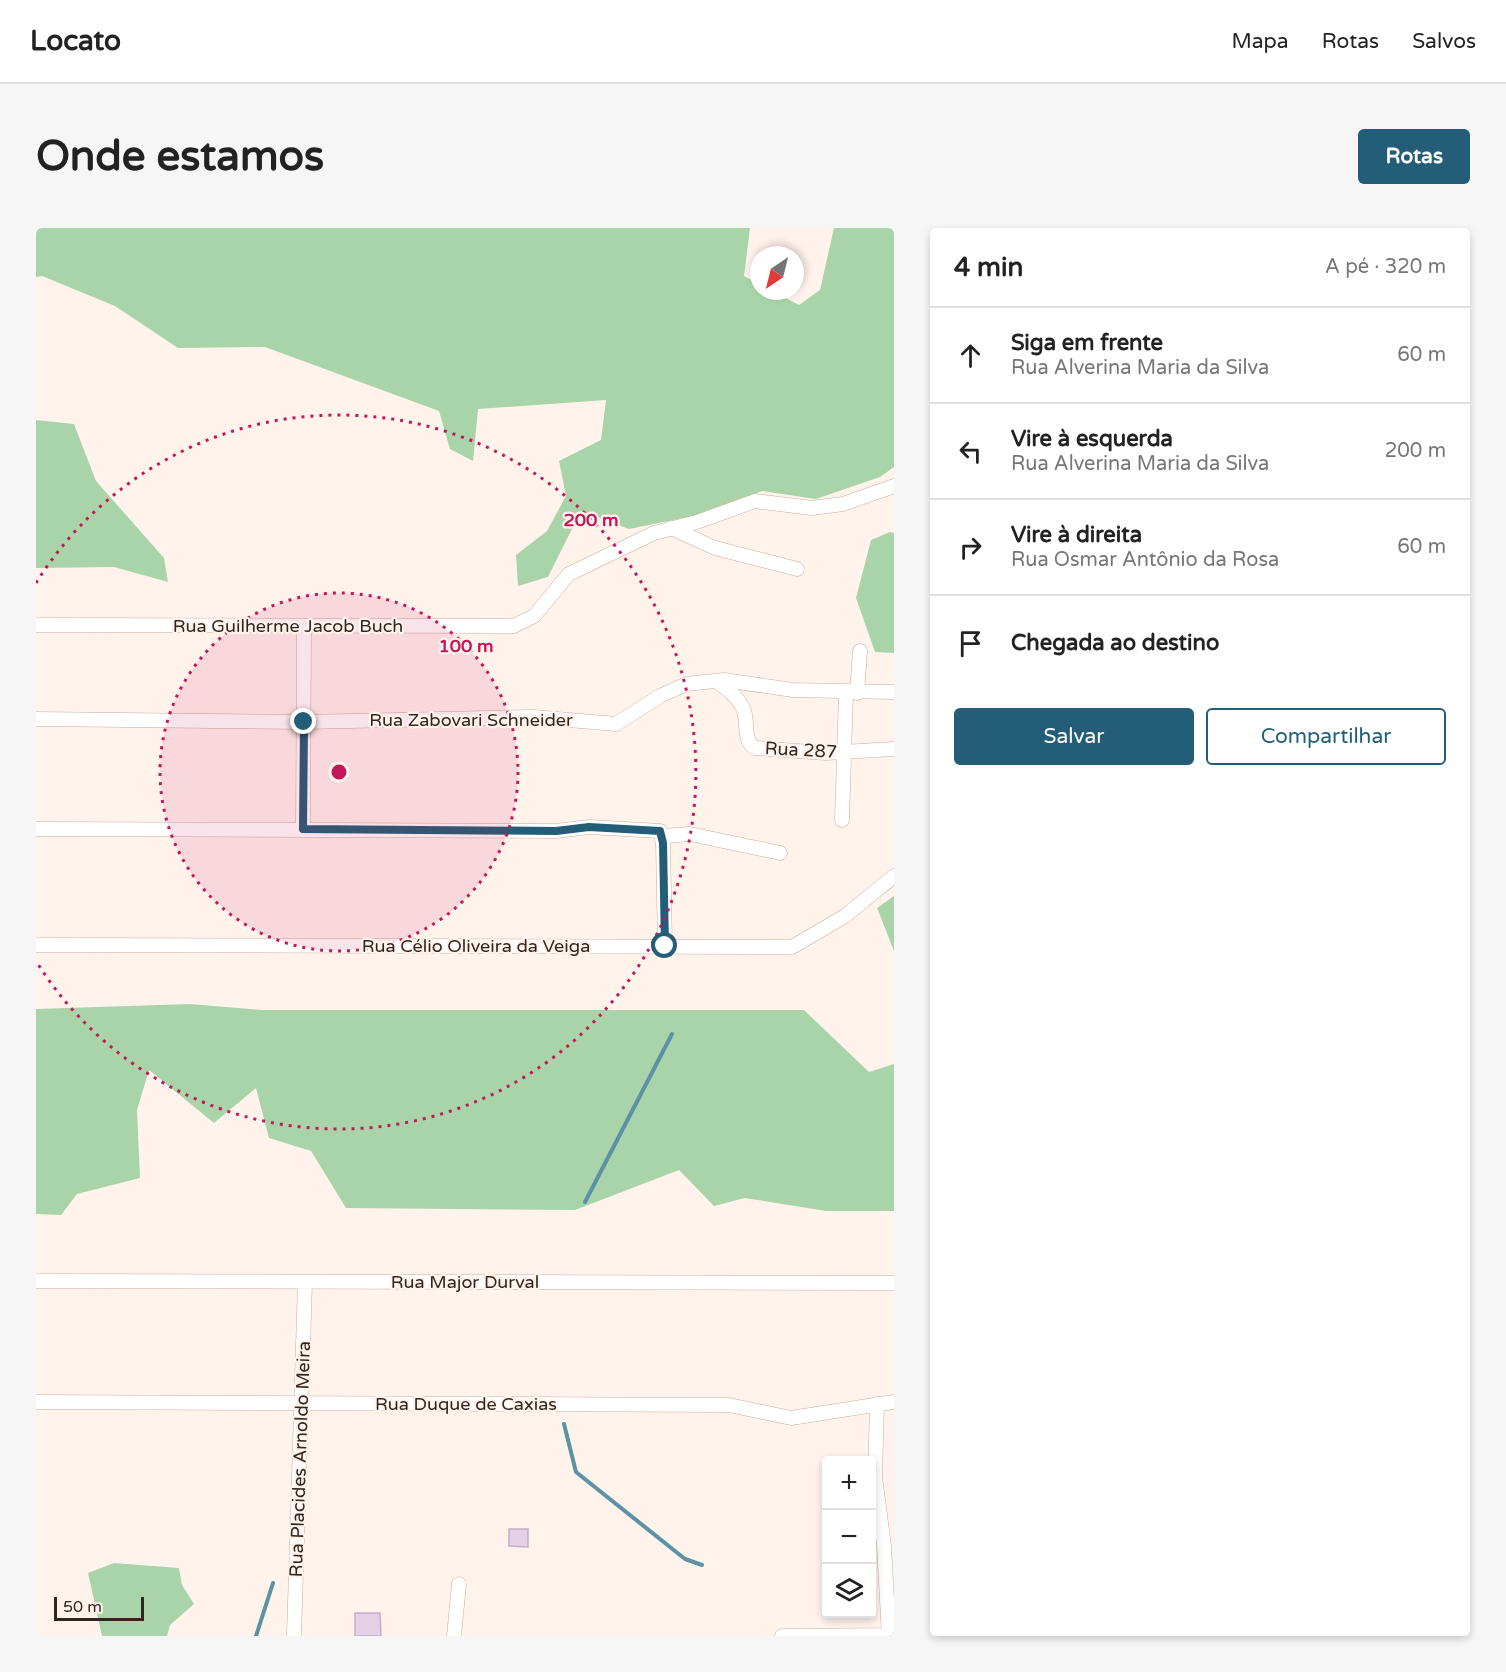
<!DOCTYPE html>
<html lang="pt">
<head>
<meta charset="utf-8">
<style>
  body { margin:0; font-family:"Varela Round",sans-serif; background:#f6f6f6; color:#222 }
  .controls { position:absolute; right:18px; bottom:18px; display:grid; overflow:hidden; border-radius:6px; box-shadow:0 3px 9px #0003 }
  .controls button { width:54px; height:54px; display:grid; place-items:center; padding:0; border:0; border-bottom:2px solid #e0e0e0; background:#fff; color:#222; font:30px sans-serif }
  .compass { position:absolute; left:714px; top:18px; width:54px; height:54px; border-radius:50%; background:#fff; box-shadow:0 3px 9px #0003; rotate:215deg }
  .scale { position:absolute; left:18px; bottom:15px; width:90px; box-sizing:border-box; padding-left:6px; border:3px solid #30251f; border-top:0; font-size:16px; line-height:21px; white-space:nowrap; color:#30251f; -webkit-text-stroke:4px #fff3ec; paint-order:stroke }
  .stop { position:absolute; width:18px; height:18px; margin:-14px; border:4px solid #245d77; border-radius:50%; background:#fff }
  .stop.end { background:#245d77; border-color:#fff; box-shadow:0 2px 6px #0008 }
  .list { margin:0; padding:0; list-style:none }
  h2 { display:flex; justify-content:space-between; align-items:center; height:78px; margin:0; padding:0 24px; font-size:26px }
  h2 small { font-size:20px; font-weight:400; color:#767676 }
  .list li { display:grid; grid-template-columns:39px 1fr auto; gap:18px; align-items:center; box-sizing:border-box; height:96px; padding:0 24px; border-top:2px solid #e0e0e0 }
  .list b { display:block; font-size:22px; white-space:nowrap }
  .list p { margin:0; font-size:20px; white-space:nowrap; color:#767676 }
  .list em { font-size:20px; font-style:normal; color:#767676 }
  .actions { display:flex; gap:12px; padding:18px 24px }
  .actions a { flex:1; padding:14px 0; border:2px solid #245d77; border-radius:6px; text-align:center; font-size:21px; color:#245d77 }
  .actions .main { background:#245d77; color:#fff }
  .icon { flex:none; width:33px; height:33px; fill:none; stroke:currentColor; stroke-width:2; stroke-linecap:round; stroke-linejoin:round }
  .map { position:relative; flex:none; width:858px; height:1408px; overflow:hidden; border-radius:6px }
  header { display:flex; align-items:center; gap:36px; box-sizing:border-box; height:84px; padding:0 30px; background:#fff; border-bottom:2px solid #e0e0e0 }
  header strong { font-size:28px }
  nav { display:flex; gap:33px; margin-inline-start:auto; font-size:21px }
  .intro { display:flex; align-items:center; justify-content:space-between; box-sizing:border-box; height:144px; padding:0 36px }
  h1 { margin:0; font-size:42px }
  .button { padding:15px 27px; border-radius:6px; background:#245d77; color:#fff; font-size:21px; font-weight:700 }
  main { display:flex; gap:36px; padding:0 36px }
  aside { flex:1; background:#fff; border-radius:6px; box-shadow:0 3px 9px #0003 }
  .map>svg:first-child { display:block }
  .green { fill:#a9d4a9 }
  .lines { fill:none; stroke-linecap:round; stroke-linejoin:round }
  .stream { stroke:#5d92a5; stroke-width:4 }
  .building { fill:#e6d0e8; stroke:#c5afc6; stroke-width:1.5 }
  .street-casing { stroke:#c9ac9d; stroke-width:15 }
  .street { stroke:#fff; stroke-width:14 }
  .route { stroke:#245d77; stroke-width:8 }
  .ring { fill:none; stroke:#c2185b; stroke-width:3; stroke-dasharray:3 6 }
  .labels { text-anchor:middle; dominant-baseline:central; stroke-width:4.5; stroke-linejoin:round; paint-order:stroke }
  .street-label { font-size:18px; fill:#30251f; stroke:#fff3ec }
  .centre { fill:#c2185b; stroke:#fff3ec; stroke-width:3 }
  .ring-label { font-size:18px; text-anchor:middle; font-weight:bold; fill:#c2185b; stroke:#fff3ec; stroke-width:4.5; stroke-linejoin:round; paint-order:stroke }
</style>
</head>
<body>
<header>
<strong>Locato</strong>
<nav><a>Mapa</a><a>Rotas</a><a>Salvos</a></nav>
</header>
<div class="intro"><h1>Onde estamos</h1><a class="button">Rotas</a></div>
<main>
<div class="map">
<svg width="858" height="1408" viewBox="0 0 858 1408">
  <rect width="100%" height="100%" fill="#fff3ec"/>
  <path class="green" d="M0 0H714L708 48 723 56V63H736L763 77 784 62 798 0H858V239L844 249 780 271 726 263 667 286 593 301 545 283 512 349 482 358 480 327 511 303 530 268 523 233 565 212 570 172 442 181 437 233 414 221 403 183 229 119 142 120 79 78 6 48 0 49Z
    M0 192 38 196 60 253 128 330 132 354 78 339 0 340Z
    M854 304 858 305V425L839 424 820 370 835 312Z
    M858 668V723L841 680Z
    M154 776 227 782H768L833 844 858 836V983H790L709 970 678 978 643 942 539 982 310 980 275 923 233 910 220 860 178 895 113 842 101 882 104 950 41 966 25 987 0 986V781Z
    M78 1335 143 1340 146 1357 158 1376 134 1397 131 1408H66L52 1345Z"/>
  <g class="lines">
    <path class="stream" d="M549 974 636 806
      M528 1196 540 1244 649 1331 666 1337
      M220 1408 237 1355"/>
  </g>
  <path class="building" d="M473 1301H492V1319L473 1318Z
    M319 1385H344L345 1408H319Z"/>
  <g class="lines">
    <g class="street-casing">
      <path id="street" d="M635 300 679 320 761 341
        M0 397 478 398 498 388 533 346 618 305 661 294 719 273 776 280 807 276 858 258
        M680 453C691 461 701 468 707 480 713 492 706 513 719 520L790 525 858 521
        M821 465 824 423
        M0 491 268 494 497 489 580 496 624 468 650 456 688 452 757 462 858 464
        M806 592 810 465
        M0 601 520 603 553 599 624 603 627 615 629 718
        M267 601 268 398
        M627 608 654 606 744 625
        M0 717 756 719 809 688 858 648
        M0 1053 858 1055
        M0 1174 693 1177 755 1190 858 1174
        M841 1176 839 1249 848 1318 853 1408
        M258 1408 269 1054
        M418 1408 423 1356
        M746 1408 858 1407"/>
    </g>
    <use href="#street" class="street"/>
  </g>
  <g class="lines">
    <path class="route" d="M268 494 267 601 520 603 553 599 624 603 627 615 629 718"/>
  </g>
  <circle cx="303" cy="544" r="179" fill="#c2185b" fill-opacity=".12"/>
  <g class="ring">
    <circle cx="303" cy="544" r="179"/>
    <path d="M0 355A357 357 0 1 1 0 733"/>
  </g>
  <g class="labels">
    <g class="street-label">
      <text x="252" y="398">Rua Guilherme Jacob Buch</text>
      <text x="435" y="492">Rua Zabovari Schneider</text>
      <text transform="translate(765 522) rotate(3)">Rua 287</text>
      <text x="440" y="718">Rua Célio Oliveira da Veiga</text>
      <text x="429" y="1054">Rua Major Durval</text>
      <text x="430" y="1176">Rua Duque de Caxias</text>
      <text transform="translate(264 1231) rotate(-88)">Rua Placides Arnoldo Meira</text>
    </g>
  </g>
  <circle cx="303" cy="544" r="9" class="centre"/>
  <g class="ring-label">
    <text x="555" y="298">200 m</text>
    <text x="430" y="424">100 m</text>
  </g>
</svg>
<div class="controls">
<button>+</button>
<button>−</button>
<button><svg class="icon" aria-label="layers" viewBox="0 0 24 24"><path d="M12 4l9 5-9 5-9-5zM3 14l9 5 9-5"/></svg></button>
</div>
<svg class="compass" viewBox="-18 -18 36 36"><path d="M0-13l5 13h-10z" fill="#e53935"/><path d="M0 13l5-13h-10z" fill="#767676"/></svg>
<div class="scale">50 m</div>
<div class="stop" style="left:629px;top:718px"></div>
<div class="stop end" style="left:268px;top:494px"></div>
</div>
<aside>
<h2>4 min<small>A pé · 320 m</small></h2>
<ul class="list">
<li><svg class="icon" aria-label="ahead" viewBox="0 0 24 24"><path d="M12 20V5M6 11l6-6 6 6"/></svg><div><b>Siga em frente</b><p>Rua Alverina Maria da Silva</p></div><em>60 m</em></li>
<li><svg class="icon" aria-label="left" viewBox="0 0 24 24"><path d="M17 20v-9H6M10 6l-5 5 5 5"/></svg><div><b>Vire à esquerda</b><p>Rua Alverina Maria da Silva</p></div><em>200 m</em></li>
<li><svg class="icon" aria-label="right" viewBox="0 0 24 24"><path d="M7 20v-9h11M14 6l5 5-5 5"/></svg><div><b>Vire à direita</b><p>Rua Osmar Antônio da Rosa</p></div><em>60 m</em></li>
<li><svg class="icon" aria-label="arrive" viewBox="0 0 24 24"><path d="M6 21V4h12l-3 4 3 4H6"/></svg><div><b>Chegada ao destino</b></div></li>
</ul>
<div class="actions"><a class="main">Salvar</a><a>Compartilhar</a></div>
</aside>
</main>
</body>
</html>
